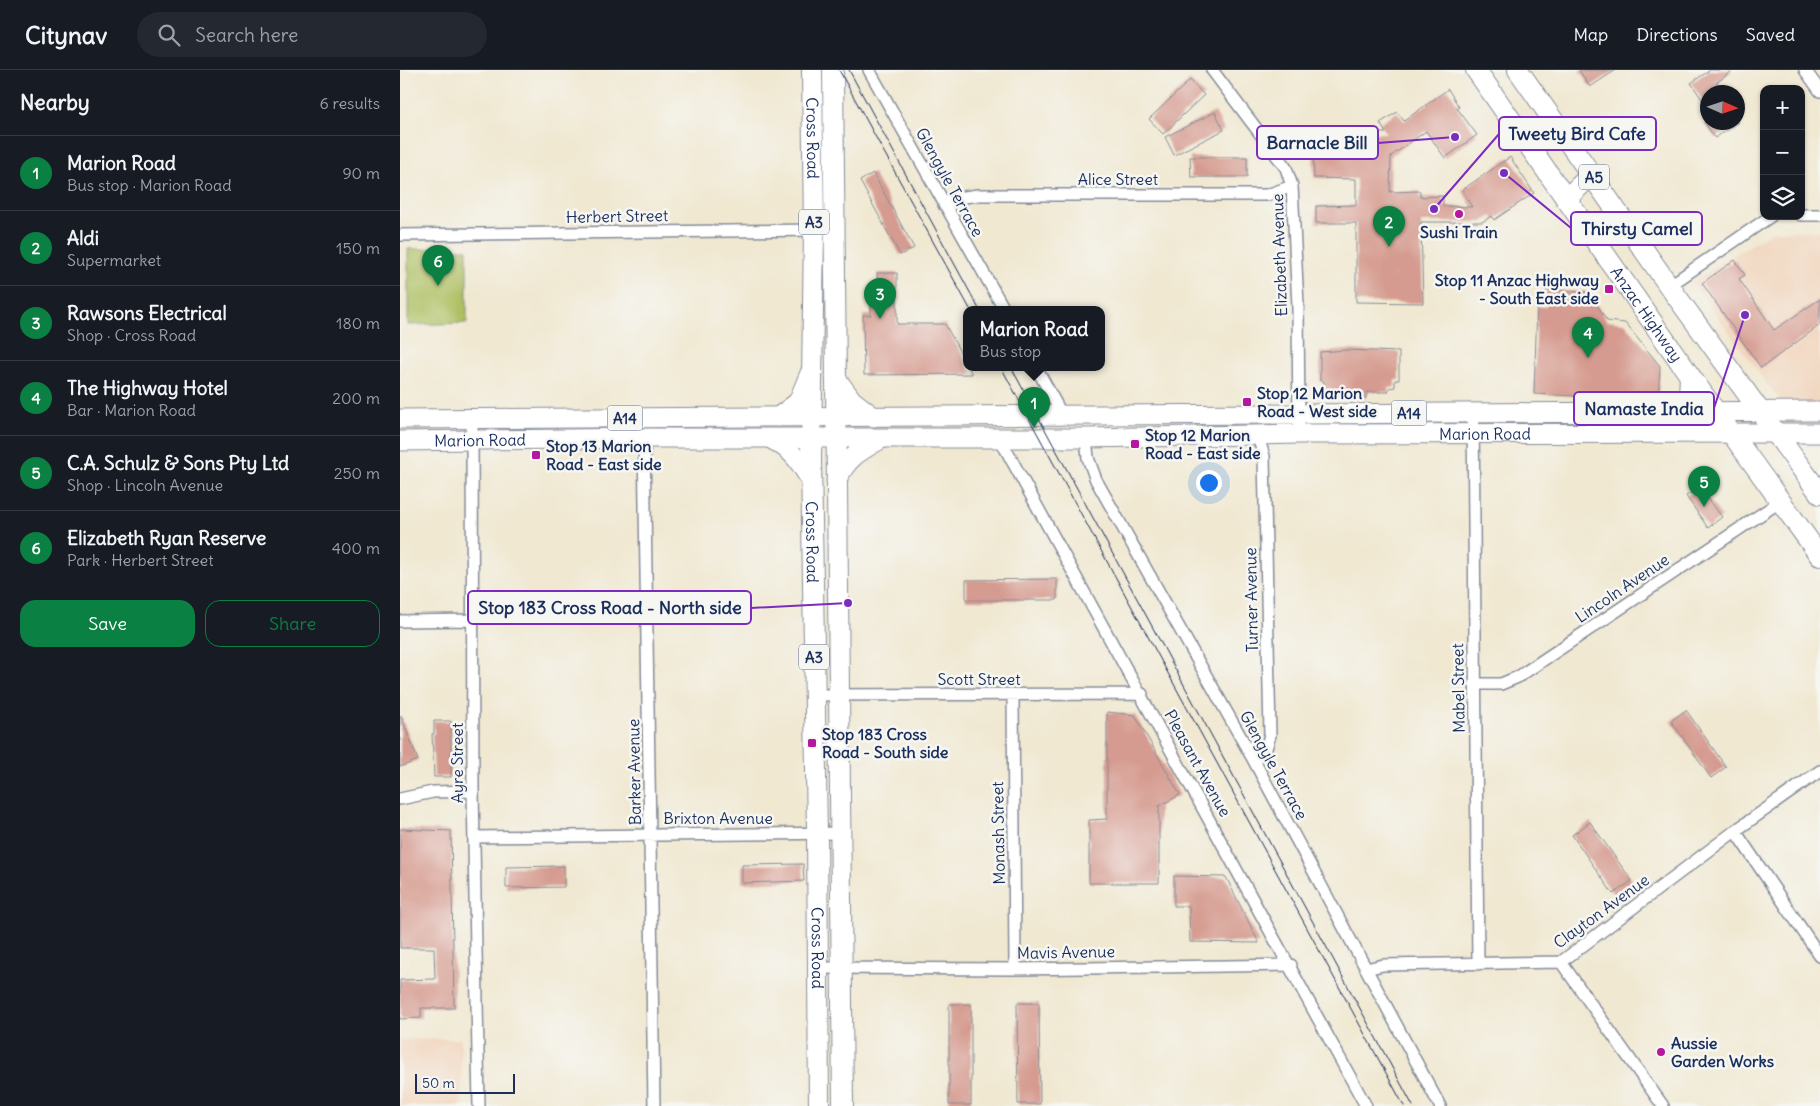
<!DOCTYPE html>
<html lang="en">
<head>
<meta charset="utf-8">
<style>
  body { margin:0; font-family:Delius,sans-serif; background:#242831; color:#f1f3f6 }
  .controls { position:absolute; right:15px; top:15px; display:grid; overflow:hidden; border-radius:10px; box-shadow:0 1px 4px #0004 }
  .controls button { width:45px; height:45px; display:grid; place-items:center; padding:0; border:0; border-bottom:1px solid #363941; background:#171b24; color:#f1f3f6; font:25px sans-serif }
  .compass { position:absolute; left:1300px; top:15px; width:45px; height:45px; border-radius:50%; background:#171b24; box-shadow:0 1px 4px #0004; rotate:93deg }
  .scale { position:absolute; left:15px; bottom:12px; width:100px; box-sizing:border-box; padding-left:5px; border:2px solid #1b2f5e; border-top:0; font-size:14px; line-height:18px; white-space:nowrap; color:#1b2f5e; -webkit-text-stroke:4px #f6f6f2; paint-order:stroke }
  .you { position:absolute; left:808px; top:412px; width:18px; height:18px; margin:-12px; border:4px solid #fff; border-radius:50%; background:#1a73e8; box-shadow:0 0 0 8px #1a73e833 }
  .badge { display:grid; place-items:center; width:32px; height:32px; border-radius:50%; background:#0b8043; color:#fff; font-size:16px; font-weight:700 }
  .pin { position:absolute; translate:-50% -41px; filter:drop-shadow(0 1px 2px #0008) }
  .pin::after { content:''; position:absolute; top:26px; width:18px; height:15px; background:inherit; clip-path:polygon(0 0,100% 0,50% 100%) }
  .popup { position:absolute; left:563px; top:236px; width:142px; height:65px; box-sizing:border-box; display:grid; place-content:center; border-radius:10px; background:#171b24; filter:drop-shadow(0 1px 4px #0005); font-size:16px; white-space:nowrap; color:#9ea1a6 }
  .popup b { font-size:19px; color:#f1f3f6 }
  .popup::after { content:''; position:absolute; left:50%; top:100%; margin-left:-10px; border:10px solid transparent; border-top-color:#171b24 }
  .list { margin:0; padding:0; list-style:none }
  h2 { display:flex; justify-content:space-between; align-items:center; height:65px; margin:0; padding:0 20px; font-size:21px }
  h2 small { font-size:16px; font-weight:400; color:#9ea1a6 }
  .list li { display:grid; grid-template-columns:32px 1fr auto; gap:15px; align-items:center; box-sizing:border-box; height:75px; padding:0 20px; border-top:1px solid #363941 }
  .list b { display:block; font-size:19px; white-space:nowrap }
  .list p { margin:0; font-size:16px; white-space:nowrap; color:#9ea1a6 }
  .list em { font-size:16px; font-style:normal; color:#9ea1a6 }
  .actions { display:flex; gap:10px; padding:15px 20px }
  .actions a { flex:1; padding:11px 0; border:1px solid #0b8043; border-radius:15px; text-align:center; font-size:18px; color:#0b8043 }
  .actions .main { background:#0b8043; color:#fff }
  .icon { flex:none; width:28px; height:28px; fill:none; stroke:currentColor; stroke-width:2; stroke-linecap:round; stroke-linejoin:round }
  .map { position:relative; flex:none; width:1420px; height:1036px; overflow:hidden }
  header { display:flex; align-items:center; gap:30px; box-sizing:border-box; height:70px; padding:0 25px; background:#171b24; border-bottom:1px solid #363941 }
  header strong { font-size:24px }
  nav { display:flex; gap:28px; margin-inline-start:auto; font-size:18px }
  .search { width:350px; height:45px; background:#242831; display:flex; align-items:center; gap:12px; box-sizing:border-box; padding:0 18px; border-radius:28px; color:#9ea1a6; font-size:19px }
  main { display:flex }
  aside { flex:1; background:#171b24 }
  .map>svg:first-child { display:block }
  .built { fill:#f1d5bd }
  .green { fill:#aebf62; stroke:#647760 }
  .building { fill:#d69b90 }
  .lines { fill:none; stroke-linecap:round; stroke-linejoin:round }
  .minor-casing { stroke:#868c98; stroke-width:14 }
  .primary-casing { stroke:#868c98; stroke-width:21 }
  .trunk-casing { stroke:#868c98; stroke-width:22 }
  .minor { stroke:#fff; stroke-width:11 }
  .primary { stroke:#fff; stroke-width:19 }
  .trunk { stroke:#fff; stroke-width:20 }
  .tram { stroke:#1b2f5e; stroke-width:1 }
  .poi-dot { fill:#b5179e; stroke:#f6f6f2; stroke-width:2 }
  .labels { text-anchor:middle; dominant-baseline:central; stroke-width:5; stroke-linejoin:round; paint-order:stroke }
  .shield { fill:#f6f6f2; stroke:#5d6b8a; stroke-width:1 }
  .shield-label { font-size:15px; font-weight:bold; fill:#1b2f5e }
  .street-label { font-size:16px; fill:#1b2f5e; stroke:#f6f6f2 }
  .poi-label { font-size:16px; font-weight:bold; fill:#1b2f5e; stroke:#f6f6f2; text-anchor:start }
  .leader { fill:none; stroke:#7b2cbf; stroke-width:2 }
  .callout-dot { fill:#7b2cbf; stroke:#f6f6f2; stroke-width:2 }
  .callout { fill:#f6f6f2; stroke:#7b2cbf; stroke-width:2 }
  .callout-label { font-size:18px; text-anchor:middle; font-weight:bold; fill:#1b2f5e }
</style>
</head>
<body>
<header>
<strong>Citynav</strong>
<div class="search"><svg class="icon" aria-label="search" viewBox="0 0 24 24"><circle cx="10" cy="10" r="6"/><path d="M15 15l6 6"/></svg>Search here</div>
<nav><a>Map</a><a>Directions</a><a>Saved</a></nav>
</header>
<main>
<aside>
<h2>Nearby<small>6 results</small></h2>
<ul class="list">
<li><span class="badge">1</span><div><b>Marion Road</b><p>Bus stop · Marion Road</p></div><em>90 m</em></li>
<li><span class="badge">2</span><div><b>Aldi</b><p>Supermarket</p></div><em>150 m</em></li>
<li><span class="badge">3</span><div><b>Rawsons Electrical</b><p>Shop · Cross Road</p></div><em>180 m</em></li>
<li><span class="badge">4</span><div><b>The Highway Hotel</b><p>Bar · Marion Road</p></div><em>200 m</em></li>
<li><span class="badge">5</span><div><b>C.A. Schulz &amp; Sons Pty Ltd</b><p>Shop · Lincoln Avenue</p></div><em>250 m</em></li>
<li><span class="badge">6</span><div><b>Elizabeth Ryan Reserve</b><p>Park · Herbert Street</p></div><em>400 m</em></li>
</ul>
<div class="actions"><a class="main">Save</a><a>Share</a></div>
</aside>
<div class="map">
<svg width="1420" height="1036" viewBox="0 0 1420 1036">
  <rect width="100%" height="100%" fill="#f6f6f2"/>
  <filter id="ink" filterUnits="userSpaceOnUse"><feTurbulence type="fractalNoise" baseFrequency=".02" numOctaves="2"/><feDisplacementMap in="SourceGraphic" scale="10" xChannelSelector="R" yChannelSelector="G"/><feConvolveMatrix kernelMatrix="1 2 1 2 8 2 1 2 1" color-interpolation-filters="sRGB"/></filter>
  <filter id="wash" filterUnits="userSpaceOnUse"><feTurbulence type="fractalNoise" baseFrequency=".0096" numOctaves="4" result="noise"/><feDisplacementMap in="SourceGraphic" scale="20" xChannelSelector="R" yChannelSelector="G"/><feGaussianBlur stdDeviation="1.12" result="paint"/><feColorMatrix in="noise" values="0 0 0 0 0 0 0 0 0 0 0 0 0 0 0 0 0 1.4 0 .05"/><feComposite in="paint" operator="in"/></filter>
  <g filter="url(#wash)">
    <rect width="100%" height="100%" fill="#f0e8d1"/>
    <path class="built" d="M1373 161H1420V335H1383L1292 212Z
      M0 969H61L62 1036H0Z"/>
    <path class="green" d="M8 179H67V253L8 255Z"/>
    <g id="blocks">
      <path class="building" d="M1179 0H1216L1190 17Z
        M1310 0H1333L1316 13 1323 22H1308V38L1291 13Z
        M790 10 804 25 763 64 749 49Z
        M1048 19 1059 37 1057 38 1077 65 1045 88 1026 61 991 86 990 122 1020 121V127L1043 126V136L1072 137 1062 120 1110 87 1134 123 1094 150 1092 146 1082 152H1021L1023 233 956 232V153H916V136L956 135V109L914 108 913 80 917 79V73H923L922 68 945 67V63H986L980 53 997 42 1004 51Z
        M815 42 824 60 774 85 765 67Z
        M1304 52H1338L1315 68Z
        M790 87H847V107H791Z
        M473 103 514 178 500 185 460 111Z
        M1335 190 1345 205 1339 209 1374 260 1420 229V255L1361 298 1302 213Z
        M477 203H497V254H545L572 304 464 305 463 245H471V214H478Z
        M1146 220 1189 222 1207 251 1225 253 1260 296 1258 330 1134 324 1137 236 1146 237Z
        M946 280 999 282V310H995V317L989 318 988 322H967L966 328H953V323H930V318L924 319V311H920V282Z
        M1300 417 1322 447 1308 458 1286 426Z
        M657 509V530H566V510Z
        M1286 640 1326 697 1311 708 1271 651Z
        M707 642 735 645 780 725 759 736V813H689V750L707 749Z
        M1 646 18 690 0 697V647Z
        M34 651H51V707H34L32 664H34Z
        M1190 752 1232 811 1213 824 1172 765Z
        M0 759 51 761 54 938H21V948L0 949V910L35 909 34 878H0Z
        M403 794 404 811 342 813V795Z
        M164 796V817L106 818V797Z
        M774 806 826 807 859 873 790 872 789 836H774Z
        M617 933H639L640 1034H618Z
        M549 934H571V1035H549Z"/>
    </g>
  </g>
  <g filter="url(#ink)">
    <use href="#blocks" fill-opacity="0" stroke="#868c98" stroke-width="1"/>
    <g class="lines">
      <g class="minor-casing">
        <path id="minor" d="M469 0 604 239
          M812 0 886 98 892 116 898 235 899 364
          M1405 0 1420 21
          M544 135 551 129 578 125H867L892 116
          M1401 145H1420
          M0 165 418 160
          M1269 216 1371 146
          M636 297 662 345
          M1073 343 1078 894
          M72 349 73 721 79 1036
          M599 367 966 1036
          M244 368 254 1036
          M686 368 688 388 696 410 853 689 1040 1036
          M0 551 72 550
          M1074 614H1101L1118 607 1381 431
          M415 625 742 624
          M613 626 615 899
          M853 689 865 682 870 665 864 386 857 364
          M0 729 33 722 73 721
          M1335 761 1420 886
          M74 767 442 763
          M1161 892 1263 1036
          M418 898 615 899 891 895
          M966 899 983 895 1161 892 1335 761 1420 701"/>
      </g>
      <g class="primary-casing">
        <g id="primary">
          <path d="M435 307 452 330 474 347"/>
          <path d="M378 347 398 332 410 303"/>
          <path d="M0 349 1420 341"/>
          <path d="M371 369C393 381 398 389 411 411"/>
          <path id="s1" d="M0 371 244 368H686L899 364 1420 363"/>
          <path d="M436 411C448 387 458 382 481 369"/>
        </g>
      </g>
      <g class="trunk-casing">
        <g id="trunk">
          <path id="s2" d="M412 0 414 160 411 389 417 763 419 1036"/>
          <path d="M433 0 443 1036"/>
          <path id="s3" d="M1076 0 1290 306 1420 486"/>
          <path d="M1118 0 1269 216 1420 424"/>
          <path d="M1166 129 1192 104"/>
          <path d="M1272 342 1289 326 1290 306"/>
        </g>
      </g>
      <use href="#minor" class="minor"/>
      <use href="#primary" class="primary"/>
      <use href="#trunk" class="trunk"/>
      <path class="tram" d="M439 0 570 239
        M449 0 579 239
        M601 297 1004 1036
        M611 297 1013 1036"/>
    </g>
  </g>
  <g class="poi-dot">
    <circle cx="1059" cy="144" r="5"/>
    <rect x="1204" y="214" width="10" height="10" rx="2.5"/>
    <rect x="842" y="327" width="10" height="10" rx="2.5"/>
    <rect x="730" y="369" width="10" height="10" rx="2.5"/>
    <rect x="131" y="380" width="10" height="10" rx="2.5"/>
    <rect x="407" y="668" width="10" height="10" rx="2.5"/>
    <circle cx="1261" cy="982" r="5"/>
  </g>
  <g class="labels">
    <g class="shield">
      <rect x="1179" y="94.5" width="30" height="25" rx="4"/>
      <rect x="399" y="139.5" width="30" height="25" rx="4"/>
      <rect x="991.5" y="330.5" width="35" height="25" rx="4"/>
      <rect x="207.5" y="335.5" width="35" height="25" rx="4"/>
      <rect x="399" y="574.5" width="30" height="25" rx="4"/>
    </g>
    <g class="shield-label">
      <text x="1194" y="107">A5</text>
      <text x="414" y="152">A3</text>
      <text x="1009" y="343">A14</text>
      <text x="225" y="348">A14</text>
      <text x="414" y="587">A3</text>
    </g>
    <g class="street-label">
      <text stroke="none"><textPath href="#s2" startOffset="68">Cross Road</textPath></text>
      <text x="718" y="109">Alice Street</text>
      <text transform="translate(550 112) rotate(61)">Glengyle Terrace</text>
      <text transform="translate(217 146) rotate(-1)">Herbert Street</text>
      <text transform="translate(879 185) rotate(-92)">Elizabeth Avenue</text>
      <text stroke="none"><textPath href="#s3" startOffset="298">Anzac Highway</textPath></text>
      <text stroke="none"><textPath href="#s1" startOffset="1085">Marion Road</textPath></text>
      <text stroke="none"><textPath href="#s1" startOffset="80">Marion Road</textPath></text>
      <text stroke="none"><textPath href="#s2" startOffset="472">Cross Road</textPath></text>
      <text transform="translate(1222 518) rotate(-34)">Lincoln Avenue</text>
      <text transform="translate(851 530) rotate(-91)">Turner Avenue</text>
      <text x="579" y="609">Scott Street</text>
      <text transform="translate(1058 618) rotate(-91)">Mabel Street</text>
      <text transform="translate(57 693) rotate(-90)">Ayre Street</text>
      <text transform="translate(798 693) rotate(61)">Pleasant Avenue</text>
      <text transform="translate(874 695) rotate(61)">Glengyle Terrace</text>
      <text transform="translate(234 702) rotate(-91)">Barker Avenue</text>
      <text x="318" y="748">Brixton Avenue</text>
      <text transform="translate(598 763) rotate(-91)">Monash Street</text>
      <text transform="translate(1201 841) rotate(-36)">Clayton Avenue</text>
      <text stroke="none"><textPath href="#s2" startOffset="878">Cross Road</textPath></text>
      <text transform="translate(666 882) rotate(-1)">Mavis Avenue</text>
    </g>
    <g class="poi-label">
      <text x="1059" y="162" text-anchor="middle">Sushi Train</text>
      <text x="1199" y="210" text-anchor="end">Stop 11 Anzac Highway<tspan x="1199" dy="18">- South East side</tspan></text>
      <text x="857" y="323">Stop 12 Marion<tspan x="857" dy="18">Road - West side</tspan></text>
      <text x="745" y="365">Stop 12 Marion<tspan x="745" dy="18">Road - East side</tspan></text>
      <text x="146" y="376">Stop 13 Marion<tspan x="146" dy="18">Road - East side</tspan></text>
      <text x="422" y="664">Stop 183 Cross<tspan x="422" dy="18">Road - South side</tspan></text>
      <text x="1271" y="973">Aussie<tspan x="1271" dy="18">Garden Works</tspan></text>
    </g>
  </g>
  <path class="leader" d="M1034 139L1099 64M1055 67L978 73M1104 103L1171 158M1345 245L1314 338M448 533L351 538"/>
  <g class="callout-dot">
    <circle cx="1034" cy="139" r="5"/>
    <circle cx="1055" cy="67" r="5"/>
    <circle cx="1104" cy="103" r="5"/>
    <circle cx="1345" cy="245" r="5"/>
    <circle cx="448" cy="533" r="5"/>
  </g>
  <g class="callout">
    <rect x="1099" y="47" width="157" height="33" rx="5"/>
    <rect x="857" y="56" width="121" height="33" rx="5"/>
    <rect x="1171" y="142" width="131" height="33" rx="5"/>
    <rect x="1174" y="322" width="140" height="33" rx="5"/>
    <rect x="68" y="521" width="283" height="33" rx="5"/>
  </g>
  <g class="callout-label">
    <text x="1177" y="70">Tweety Bird Cafe</text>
    <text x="917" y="79">Barnacle Bill</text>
    <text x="1237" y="165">Thirsty Camel</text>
    <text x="1244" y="345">Namaste India</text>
    <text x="210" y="544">Stop 183 Cross Road - North side</text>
  </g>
</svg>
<div class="controls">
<button>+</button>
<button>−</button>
<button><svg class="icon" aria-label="layers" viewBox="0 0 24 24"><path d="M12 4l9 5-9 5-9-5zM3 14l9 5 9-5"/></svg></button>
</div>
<svg class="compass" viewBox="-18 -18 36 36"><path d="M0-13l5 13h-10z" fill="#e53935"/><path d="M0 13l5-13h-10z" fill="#9ea1a6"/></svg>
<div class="scale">50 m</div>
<div class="you"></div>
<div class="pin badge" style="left:634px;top:358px">1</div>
<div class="popup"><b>Marion Road</b>Bus stop</div>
<div class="pin badge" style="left:989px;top:177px">2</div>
<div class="pin badge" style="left:480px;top:249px">3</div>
<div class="pin badge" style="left:1188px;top:288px">4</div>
<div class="pin badge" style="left:1304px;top:437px">5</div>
<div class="pin badge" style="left:38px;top:216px">6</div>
</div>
</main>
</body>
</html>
